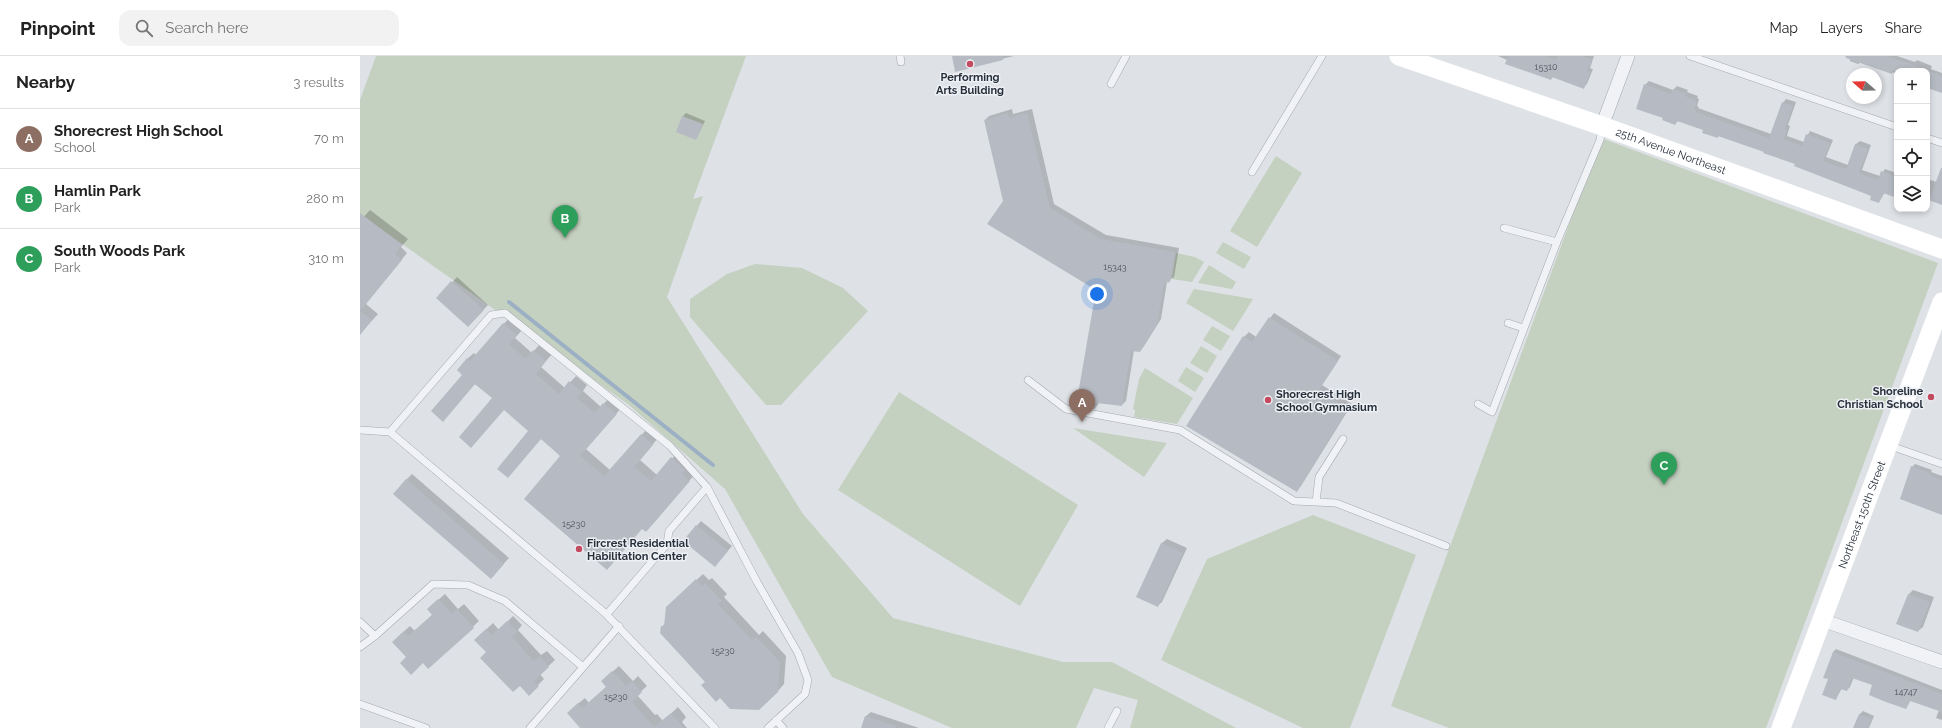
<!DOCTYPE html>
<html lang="en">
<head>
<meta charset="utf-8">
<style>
  body { margin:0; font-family:Raleway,sans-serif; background:#f2f2f2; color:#222 }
  .controls { position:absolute; right:12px; top:12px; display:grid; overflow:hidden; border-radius:8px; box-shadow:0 2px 6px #0003 }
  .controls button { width:36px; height:36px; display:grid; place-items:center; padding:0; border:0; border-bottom:1px solid #e0e0e0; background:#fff; color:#222; font:20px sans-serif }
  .compass { position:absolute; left:1486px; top:12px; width:36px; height:36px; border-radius:50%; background:#fff; box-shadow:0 2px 6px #0003; rotate:290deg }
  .you { position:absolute; left:737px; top:238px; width:14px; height:14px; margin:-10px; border:3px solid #fff; border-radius:50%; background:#1a73e8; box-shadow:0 0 0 6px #1a73e833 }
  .badge { display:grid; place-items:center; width:26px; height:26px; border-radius:50%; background:#0f766e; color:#fff; font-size:13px; font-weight:700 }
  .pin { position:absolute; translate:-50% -33px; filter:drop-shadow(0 1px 2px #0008) }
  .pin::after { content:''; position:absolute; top:21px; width:14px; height:12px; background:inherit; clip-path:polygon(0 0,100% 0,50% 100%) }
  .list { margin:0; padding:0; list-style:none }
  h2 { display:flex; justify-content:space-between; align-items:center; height:52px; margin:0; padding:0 16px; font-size:17px }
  h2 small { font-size:13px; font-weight:400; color:#767676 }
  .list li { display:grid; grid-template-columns:26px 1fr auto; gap:12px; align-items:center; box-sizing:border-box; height:60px; padding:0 16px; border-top:1px solid #e0e0e0 }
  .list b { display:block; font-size:15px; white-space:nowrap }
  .list p { margin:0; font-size:13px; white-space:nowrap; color:#767676 }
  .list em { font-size:13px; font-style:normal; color:#767676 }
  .icon { flex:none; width:22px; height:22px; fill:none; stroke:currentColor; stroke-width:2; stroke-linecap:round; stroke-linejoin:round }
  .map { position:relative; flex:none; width:1582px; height:672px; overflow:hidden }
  header { display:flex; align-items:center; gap:24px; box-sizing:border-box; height:56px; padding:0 20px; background:#fff; border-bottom:1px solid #e0e0e0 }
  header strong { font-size:19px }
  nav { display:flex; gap:22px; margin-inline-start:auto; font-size:14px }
  .search { width:280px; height:36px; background:#f2f2f2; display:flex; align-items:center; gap:10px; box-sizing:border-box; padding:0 14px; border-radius:12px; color:#767676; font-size:15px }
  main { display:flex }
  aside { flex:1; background:#fff }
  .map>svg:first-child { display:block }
  .green { fill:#c4d0c0 }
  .shadow { fill:#0003 }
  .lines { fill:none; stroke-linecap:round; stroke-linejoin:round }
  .stream { stroke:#9bb0c4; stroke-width:4 }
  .building { fill:#b6bbc3 }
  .lane-casing { stroke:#a4a9b0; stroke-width:8 }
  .street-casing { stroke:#a4a9b0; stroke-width:14 }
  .lane { stroke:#f0f2f5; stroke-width:7 }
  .street { stroke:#f0f2f5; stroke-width:13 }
  .secondary { stroke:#fff; stroke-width:19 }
  .poi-dot { fill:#c34b60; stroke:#edf0f4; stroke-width:1.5 }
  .labels { text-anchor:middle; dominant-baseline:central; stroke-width:3; stroke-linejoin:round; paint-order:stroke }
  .number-label { font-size:9px; fill:#4c535e }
  .poi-label { font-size:11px; font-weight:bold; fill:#28303c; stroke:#edf0f4; text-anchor:start }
  .street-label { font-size:11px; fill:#28303c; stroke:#edf0f4 }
</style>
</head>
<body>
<header>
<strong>Pinpoint</strong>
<div class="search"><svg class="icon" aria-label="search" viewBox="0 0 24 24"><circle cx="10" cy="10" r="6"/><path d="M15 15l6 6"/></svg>Search here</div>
<nav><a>Map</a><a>Layers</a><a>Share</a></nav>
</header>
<main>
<aside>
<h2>Nearby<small>3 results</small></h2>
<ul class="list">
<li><span class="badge" style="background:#8d6e63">A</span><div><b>Shorecrest High School</b><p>School</p></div><em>70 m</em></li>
<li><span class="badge" style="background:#2e9e5b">B</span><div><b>Hamlin Park</b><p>Park</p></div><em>280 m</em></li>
<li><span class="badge" style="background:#2e9e5b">C</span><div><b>South Woods Park</b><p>Park</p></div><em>310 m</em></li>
</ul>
</aside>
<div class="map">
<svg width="1582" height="672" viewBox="0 0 1582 672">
  <rect width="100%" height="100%" fill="#dee2e6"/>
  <path class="green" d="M16 0H386L333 143 343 140 307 241 443 458 533 562 703 606H752L876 672H770L778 644 734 632 716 672H592L472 621 365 433 269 349 0 158V44Z
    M1241 82 1578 207 1406 672H1089L1031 650Z
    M916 100 942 117 897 191 870 175Z
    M863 186 891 201 884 213 856 197Z
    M816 197 835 201 844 206 832 226 812 223Z
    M395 208 442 212 483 232 508 255 421 349H406L330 261V243L367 218Z
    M849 209 876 226 872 233 838 227Z
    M834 233 893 243 873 275 826 247Z
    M852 270 870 280 861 295 843 284Z
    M841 290 857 300 847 317 830 307Z
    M826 311 844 322 835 336 818 325Z
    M785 312 833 342 817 368 774 361 775 354 773 353 779 323Z
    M539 336 718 449 660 550 478 434Z
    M713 372 807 387 784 421Z
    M953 459 1056 499 990 672H943L801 604 847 503Z"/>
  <path class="shadow" d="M593 0H654L596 14Z
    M1138 0H1234L1230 12 1233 13 1227 28 1223 32 1194 20 1191 23Z
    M1484 0H1537L1555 6 1557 4 1572 10 1571 13 1582 17V36L1567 31V15H1537V18L1501 6 1498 8 1490 5V2Z
    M1289 25 1313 34 1317 30 1328 34 1327 36 1338 40 1337 42 1339 43 1337 50 1339 51 1338 52 1411 78 1423 47 1426 43 1436 46 1428 69 1430 70 1427 80 1444 86 1450 75 1473 84 1466 101 1488 109 1496 88 1500 85 1511 89 1502 114 1520 120 1525 113 1537 117V141L1525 136 1519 146 1512 139 1405 95 1359 80 1357 81 1344 73 1319 64 1315 68 1304 61 1285 29Z
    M652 53 653 58 672 53 694 148 746 179 819 192 814 221 807 226 801 263 784 290 780 295 774 294 766 345 762 349 740 346 735 352 737 234 644 145 625 64 629 60Z
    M326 57 345 65 336 83 318 75 323 60Z
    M1582 112V148L1567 142V123L1577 126Z
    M10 154 48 183 41 191 47 197 6 248 18 258 0 278V165Z
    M97 221 128 249 113 265 78 242Z
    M914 257 981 300 962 329 992 348 941 430 937 435 884 281 889 276 896 281Z
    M150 261 163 273 155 282 172 297 180 288 192 298 181 311 205 332 216 320 227 329 223 335 241 351 250 341 262 351 226 393 250 414 287 373 298 382 280 404 297 419 318 396 330 407 327 411 335 418 292 469 283 472 202 400 144 353 111 391 133 342 103 319 107 303 114 297 116 299Z
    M1555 408 1572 414 1571 416 1582 420V456L1552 411Z
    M52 418 149 502 137 515 46 424Z
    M341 465 372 490 359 505 324 484Z
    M807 483 827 492 802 546 797 550 777 541 802 487Z
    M343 518 349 524 352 522 367 538 364 541 399 579 403 575 426 600 424 628 418 635 346 626 302 571 305 567 314 545Z
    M1553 534 1574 541 1563 571 1558 575 1538 568 1549 538Z
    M85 538 98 553 104 548 119 565 69 612 63 606 47 600 40 579 50 570 55 575 73 558 68 553Z
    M153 560 162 569 158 574 181 599 187 595 195 604 180 618 184 623 169 638 115 584 133 567 139 574Z
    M1476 593 1582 634V664L1576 662 1579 654 1551 644 1546 652 1514 628 1494 621 1490 631 1487 634 1482 632 1476 643 1469 623 1473 596Z
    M259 610 273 625 278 620 287 630 277 639 295 659 297 658 303 665 318 651 326 661 322 666 327 672H221L214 651 225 642 229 647 247 630 249 619Z
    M1503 655 1514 660 1509 672H1496L1500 658Z
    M511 656 559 672H502L506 660Z"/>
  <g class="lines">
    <path class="stream" d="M149 246 353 409"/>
  </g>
  <path class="building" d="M592 0H643V4L595 16Z
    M1148 0H1186L1196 4 1197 0H1222L1232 4 1227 15 1230 16 1224 33 1192 21 1191 24 1145 8Z
    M1486 0H1527L1565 13V15H1533L1532 18 1486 2Z
    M1567 15 1582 20V37L1567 32Z
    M1284 28 1311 38 1313 33 1325 37V40L1335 44 1334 45 1337 46 1334 53 1336 54V56L1409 82 1422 46 1433 50 1425 73 1427 74 1424 83 1442 90 1446 78 1470 87 1463 105 1486 113 1495 88 1508 93 1499 117 1518 124 1521 115 1537 121V142L1523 137 1519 147 1510 144 1511 140 1501 136 1434 110 1435 108 1403 97 1404 96 1358 80V82L1342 77 1343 74 1317 65 1315 69 1302 64 1303 62 1276 53Z
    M648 57 649 62 667 57 690 152 741 183 815 196 810 226 804 227 797 269 780 296 771 295 762 350 737 347 735 353 716 350 736 234 627 168 643 145 624 64Z
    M322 60 343 68 336 84 316 76Z
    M1581 112H1582V149L1569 144Z
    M0 157 42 189 35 198 42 204 0 255 12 264 0 279Z
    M91 225 124 254 108 271 76 242Z
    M909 261 978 305 959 334 988 353 937 436 826 370 883 280 892 286Z
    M143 267 157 279 149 289 166 303 173 294 186 305 176 318 199 338 209 325 222 336 217 342 235 357 243 347 257 358 220 400 244 420 281 378 293 389 274 411 291 425 311 401 325 414 322 418 330 425 286 476 282 473 247 514 164 443 200 400 181 383 148 422 137 413 168 375 144 354 111 392 99 381 132 342 115 328 83 366 71 355 102 319 97 314 107 302 110 305Z
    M1551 410 1570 417 1569 419 1582 424V459L1540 443Z
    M46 423 144 508 131 523 33 438Z
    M336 469 368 495 355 511 323 485Z
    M801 487 823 497 798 551 776 541Z
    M336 523 342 530 345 527 362 545 358 548 392 584 396 581 420 606 418 636 399 654 370 653 360 642 356 646 341 629 345 626 300 577 301 570H304L306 551Z
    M1548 538 1570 546 1558 576 1536 568Z
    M78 543 92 558 97 553 114 572 68 613 63 607 51 619 40 607 46 601 32 586 44 575 48 580 72 559 67 553Z
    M147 565 157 576 152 581 174 605 180 600 189 611 174 625 179 630 169 640 160 630 153 636 120 602 126 596 114 584 126 573 132 579Z
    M1473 596 1582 638V656L1550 645 1546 653 1526 646 1509 639 1512 629 1492 622 1487 635 1480 633 1476 644 1462 639 1468 623 1463 622Z
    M252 615 266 630 272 625 282 636 272 646 294 671 311 657 324 672H220L207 657 218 647 222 652 246 631 241 625Z
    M1499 658 1512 663 1508 672H1493Z
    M505 660 536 670V672H501Z"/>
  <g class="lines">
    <g class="lane-casing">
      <path id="lane" d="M540 0 541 6
        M1330 0 1537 71
        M751 28 766 0
        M1567 82 1582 87
        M892 116 962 0
        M1144 172 1197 186
        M1148 267 1163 272
        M668 324 706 353 820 374 934 445 976 447 1086 490
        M1118 348 1132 356 1197 186 1240 84 1242 71
        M0 374 30 376 245 557 355 672
        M30 376 131 259 145 257 310 390 347 431 397 526 438 597 448 624 445 638 408 672
        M1528 389 1582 408
        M956 446 959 421 983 383
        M247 558 307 488 309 475 347 431
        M0 566 15 580
        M0 591 15 580 73 528 108 529 145 545 223 611
        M0 648 66 672
        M416 664 423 672
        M170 672 259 570
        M748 672 757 655"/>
    </g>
    <g class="street-casing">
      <path id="street" d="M1242 70 1268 0
        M1462 564 1582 606"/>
    </g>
    <use href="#lane" class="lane"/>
    <use href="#street" class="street"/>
    <g class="secondary">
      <path id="s1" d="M1039 0 1242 70 1582 193"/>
      <path id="s2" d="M1421 672 1582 246"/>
    </g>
  </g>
  <g class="poi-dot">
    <circle cx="610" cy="8" r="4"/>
    <circle cx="1571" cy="341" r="4"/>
    <circle cx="908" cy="344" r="4"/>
    <circle cx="219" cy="493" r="4"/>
  </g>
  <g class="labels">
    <g class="number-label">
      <text x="1186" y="11">15310</text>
      <text x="755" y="211">15343</text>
      <text x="214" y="468">15230</text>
      <text x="363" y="595">15230</text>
      <text x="1546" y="636">14747</text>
      <text x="256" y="641">15230</text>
    </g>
    <g class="poi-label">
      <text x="610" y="21" text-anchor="middle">Performing<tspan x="610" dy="13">Arts Building</tspan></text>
      <text x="1563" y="335" text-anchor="end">Shoreline<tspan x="1563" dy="13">Christian School</tspan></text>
      <text x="916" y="338">Shorecrest High<tspan x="916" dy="13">School Gymnasium</tspan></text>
      <text x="227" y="487">Fircrest Residential<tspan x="227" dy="13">Habilitation Center</tspan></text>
    </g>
    <g class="street-label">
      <text stroke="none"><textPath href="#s1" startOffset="288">25th Avenue Northeast</textPath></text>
      <text stroke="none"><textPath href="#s2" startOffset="228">Northeast 150th Street</textPath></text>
    </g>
  </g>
</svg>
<div class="controls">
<button>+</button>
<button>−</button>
<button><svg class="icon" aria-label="locate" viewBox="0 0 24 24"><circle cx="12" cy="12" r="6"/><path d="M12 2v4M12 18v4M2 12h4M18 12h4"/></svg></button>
<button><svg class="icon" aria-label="layers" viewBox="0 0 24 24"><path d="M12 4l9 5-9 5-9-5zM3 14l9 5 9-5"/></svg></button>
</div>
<svg class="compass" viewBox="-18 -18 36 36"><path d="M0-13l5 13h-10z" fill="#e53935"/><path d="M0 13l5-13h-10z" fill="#767676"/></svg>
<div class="you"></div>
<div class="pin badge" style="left:722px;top:366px;background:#8d6e63">A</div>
<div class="pin badge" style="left:205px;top:182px;background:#2e9e5b">B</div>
<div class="pin badge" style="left:1304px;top:429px;background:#2e9e5b">C</div>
</div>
</main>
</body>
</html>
